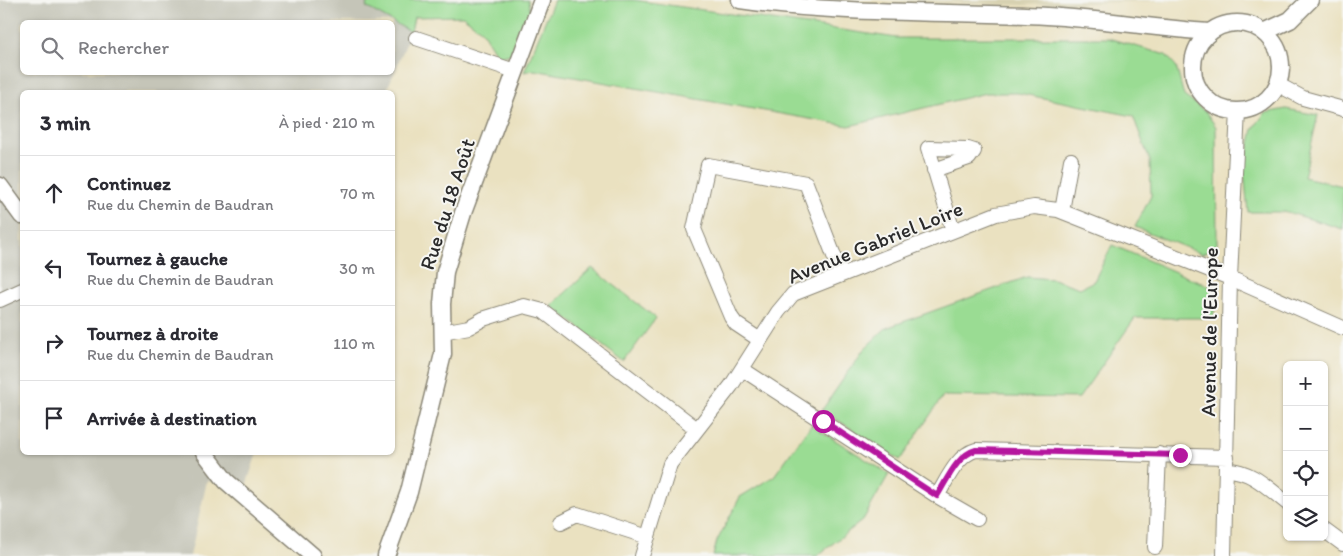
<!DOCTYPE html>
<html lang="fr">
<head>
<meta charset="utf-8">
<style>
  body { margin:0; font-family:Itim,sans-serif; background:#f7f7f7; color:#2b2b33 }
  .controls { position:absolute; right:15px; bottom:15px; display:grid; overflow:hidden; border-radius:8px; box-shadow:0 1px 4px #0004 }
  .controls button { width:45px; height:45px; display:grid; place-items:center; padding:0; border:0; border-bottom:1px solid #e1e1e2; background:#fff; color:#2b2b33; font:25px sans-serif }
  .stop { position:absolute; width:15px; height:15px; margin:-11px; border:4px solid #b5179e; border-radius:50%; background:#fff }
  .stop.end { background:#b5179e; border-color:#fff; box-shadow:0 1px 5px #0008 }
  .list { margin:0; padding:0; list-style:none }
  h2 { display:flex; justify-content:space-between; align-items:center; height:65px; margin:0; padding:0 20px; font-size:21px }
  h2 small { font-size:16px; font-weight:400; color:#7c7c81 }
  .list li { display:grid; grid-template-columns:32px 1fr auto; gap:15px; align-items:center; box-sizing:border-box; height:75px; padding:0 20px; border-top:1px solid #e1e1e2 }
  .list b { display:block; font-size:19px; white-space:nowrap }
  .list p { margin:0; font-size:16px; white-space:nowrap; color:#7c7c81 }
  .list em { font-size:16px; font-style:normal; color:#7c7c81 }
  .icon { flex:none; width:28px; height:28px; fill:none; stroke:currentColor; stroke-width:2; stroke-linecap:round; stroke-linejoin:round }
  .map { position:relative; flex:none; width:1343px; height:556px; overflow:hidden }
  .search { position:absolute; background:#fff; box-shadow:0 1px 4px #0004; left:20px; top:20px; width:375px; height:55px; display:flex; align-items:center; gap:12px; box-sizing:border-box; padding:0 18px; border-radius:8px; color:#7c7c81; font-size:19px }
  .panel { position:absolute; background:#fff; box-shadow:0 1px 4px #0004; left:20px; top:90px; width:375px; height:365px; border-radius:8px }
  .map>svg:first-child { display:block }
  .built { fill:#d7d1b1 }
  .industrial { fill:#c5c5b8; fill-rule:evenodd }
  .green { fill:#9adc93; stroke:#62845f }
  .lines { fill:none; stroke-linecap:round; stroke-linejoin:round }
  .minor-casing { stroke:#8a8676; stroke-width:16 }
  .tertiary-casing { stroke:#8a8676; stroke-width:19 }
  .minor { stroke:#fff; stroke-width:14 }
  .tertiary { stroke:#fff; stroke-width:16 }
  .route { stroke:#b5179e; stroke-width:6 }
  .labels { text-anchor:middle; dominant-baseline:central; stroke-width:4; stroke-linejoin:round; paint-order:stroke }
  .street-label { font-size:21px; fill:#2b2b2b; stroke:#f6f6f2 }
</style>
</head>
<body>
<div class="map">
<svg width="1343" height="556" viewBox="0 0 1343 556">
  <rect width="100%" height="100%" fill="#f6f6f2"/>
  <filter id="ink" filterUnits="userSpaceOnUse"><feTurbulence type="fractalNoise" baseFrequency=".02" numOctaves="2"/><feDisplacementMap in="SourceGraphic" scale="10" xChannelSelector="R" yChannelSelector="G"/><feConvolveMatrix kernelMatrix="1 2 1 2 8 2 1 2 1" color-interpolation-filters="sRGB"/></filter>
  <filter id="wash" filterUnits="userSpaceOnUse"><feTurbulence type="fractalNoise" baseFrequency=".0096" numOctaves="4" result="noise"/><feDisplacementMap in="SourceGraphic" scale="20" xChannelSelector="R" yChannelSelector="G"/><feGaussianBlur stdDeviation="1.12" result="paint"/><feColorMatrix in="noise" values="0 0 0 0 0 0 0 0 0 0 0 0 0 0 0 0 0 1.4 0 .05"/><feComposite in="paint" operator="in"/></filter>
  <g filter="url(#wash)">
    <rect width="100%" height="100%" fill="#eae1c0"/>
    <path class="built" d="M878 0H1186L1022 5Z"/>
    <path class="industrial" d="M0 0H368L366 7 411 32 386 92H22V452L257 453 246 486 207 481 190 556H0ZM22 22H392V72H22Z"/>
    <path class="green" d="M368 0H528L530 14 512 54 498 57 482 31 463 16 414 17 411 32 366 7Z
      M554 0H634L897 38H1108L1166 55 1176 66 1184 96 1206 112 1216 127 1217 244 1202 254 1135 227 1151 196 1150 161 1133 116 1018 93H986L849 126 534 70 524 72Z
      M1286 109 1318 115 1304 177 1343 186V229L1287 212H1248L1244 171 1253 129 1265 113Z
      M1112 245 1211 287 1217 295 1213 318H1135L1079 398 943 396 900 460 822 410 864 349 886 328 1027 277 1053 279 1080 288 1094 281Z
      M592 268 656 318 624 362 551 306Z
      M811 425 889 474 863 520 817 556H713L717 541 740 497 774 476Z"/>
  </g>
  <g filter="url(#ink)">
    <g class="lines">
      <g class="minor-casing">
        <path id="minor" d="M416 38 515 71
          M1277 84 1303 98 1343 109
          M934 170 969 158 974 151 968 149 928 148 953 231
          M1062 211 1071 160
          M0 300 22 290
          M442 332 469 327 483 319 524 306 543 311 697 429
          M760 340 736 324 731 317 694 229 708 165 806 183 841 274
          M742 369 937 496C947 480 957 455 976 450L1227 457
          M1226 470C1250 469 1269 489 1287 503
          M937 496 977 519
          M561 522 577 514 648 537
          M1324 530 1343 544
          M1155 547 1159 454
          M642 556 670 464 731 386 778 312 793 294 996 214 1034 207 1058 210 1230 278 1343 328
          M1224 556 1230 278 1238 110"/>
      </g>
      <g class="tertiary-casing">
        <path id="tertiary" d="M740 0C841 15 945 11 1047 16 1101 19 1154 28 1209 32
          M1193 67a44 44 0 1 1 88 0a44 44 0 1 1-88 0Z
          M1264 32 1290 20 1310 0
          M0 186 22 216
          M204 452 226 481 313 556
          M386 556 409 492 443 354 442 304 445 272 463 213 542 0"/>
      </g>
      <use href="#minor" class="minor"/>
      <use href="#tertiary" class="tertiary"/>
    </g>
  </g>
  <g class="lines" filter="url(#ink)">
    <path class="route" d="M823 421 937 496C947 480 957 455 976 450L1180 455"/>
  </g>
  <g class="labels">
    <g class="street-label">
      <text transform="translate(447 204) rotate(-72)">Rue du 18 Août</text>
      <text transform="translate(875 242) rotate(-22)">Avenue Gabriel Loire</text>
      <text transform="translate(1209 332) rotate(-89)">Avenue de l'Europe</text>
    </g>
  </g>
</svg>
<div class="controls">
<button>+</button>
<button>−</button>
<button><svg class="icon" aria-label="locate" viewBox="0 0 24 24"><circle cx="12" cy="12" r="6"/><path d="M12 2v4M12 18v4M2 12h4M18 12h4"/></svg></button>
<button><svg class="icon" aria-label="layers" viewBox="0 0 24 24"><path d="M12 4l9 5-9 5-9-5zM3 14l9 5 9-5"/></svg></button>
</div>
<div class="stop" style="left:823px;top:421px"></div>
<div class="stop end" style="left:1180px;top:455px"></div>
<div class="search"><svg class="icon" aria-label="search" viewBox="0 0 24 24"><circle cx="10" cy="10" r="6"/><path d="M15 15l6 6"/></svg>Rechercher</div>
<section class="panel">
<h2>3 min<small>À pied · 210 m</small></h2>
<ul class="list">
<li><svg class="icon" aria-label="ahead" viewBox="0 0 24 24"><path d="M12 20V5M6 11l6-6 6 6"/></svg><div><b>Continuez</b><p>Rue du Chemin de Baudran</p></div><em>70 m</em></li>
<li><svg class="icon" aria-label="left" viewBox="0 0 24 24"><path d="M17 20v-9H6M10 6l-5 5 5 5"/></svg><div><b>Tournez à gauche</b><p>Rue du Chemin de Baudran</p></div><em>30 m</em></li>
<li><svg class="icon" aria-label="right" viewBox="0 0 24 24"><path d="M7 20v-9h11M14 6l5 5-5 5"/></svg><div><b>Tournez à droite</b><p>Rue du Chemin de Baudran</p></div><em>110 m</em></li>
<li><svg class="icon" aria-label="arrive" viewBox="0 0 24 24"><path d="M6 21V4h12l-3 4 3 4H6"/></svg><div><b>Arrivée à destination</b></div></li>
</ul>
</section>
</div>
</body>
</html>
